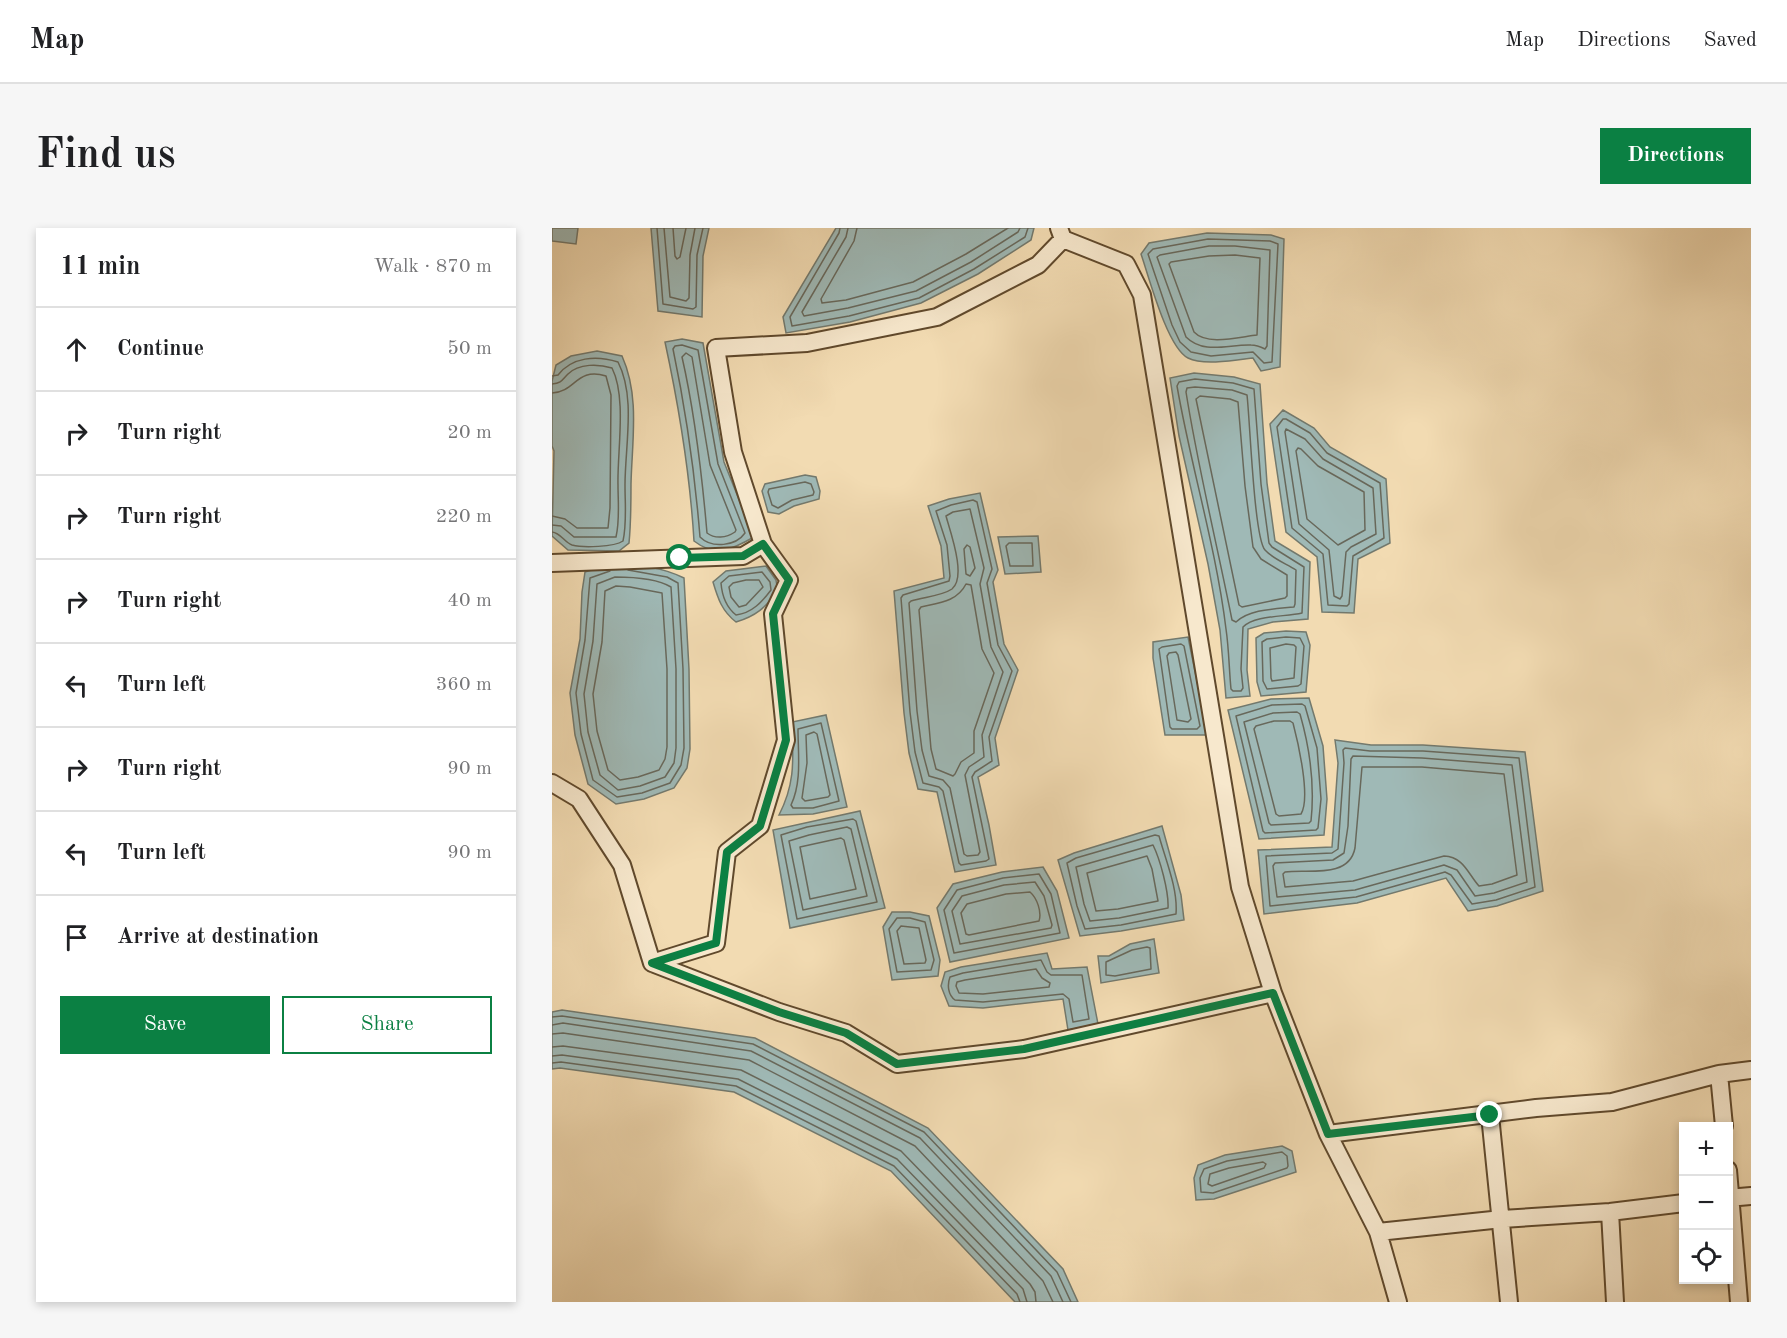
<!DOCTYPE html>
<html lang="en">
<head>
<meta charset="utf-8">
<style>
  body { margin:0; font-family:"Old Standard TT",serif; background:#f6f6f6; color:#202124 }
  .controls { position:absolute; right:18px; bottom:18px; display:grid; overflow:hidden; border-radius:0px; box-shadow:0 3px 9px #0003 }
  .controls button { width:54px; height:54px; display:grid; place-items:center; padding:0; border:0; border-bottom:2px solid #e0e0e0; background:#fff; color:#202124; font:30px sans-serif }
  .stop { position:absolute; width:18px; height:18px; margin:-14px; border:4px solid #0b8043; border-radius:50%; background:#fff }
  .stop.end { background:#0b8043; border-color:#fff; box-shadow:0 2px 6px #0008 }
  .list { margin:0; padding:0; list-style:none }
  h2 { display:flex; justify-content:space-between; align-items:center; height:78px; margin:0; padding:0 24px; font-size:26px }
  h2 small { font-size:20px; font-weight:400; color:#757577 }
  .list li { display:grid; grid-template-columns:39px 1fr auto; gap:18px; align-items:center; box-sizing:border-box; height:84px; padding:0 24px; border-top:2px solid #e0e0e0 }
  .list b { display:block; font-size:22px; white-space:nowrap }
  .list em { font-size:20px; font-style:normal; color:#757577 }
  .actions { display:flex; gap:12px; padding:18px 24px }
  .actions a { flex:1; padding:14px 0; border:2px solid #0b8043; border-radius:0px; text-align:center; font-size:21px; color:#0b8043 }
  .actions .main { background:#0b8043; color:#fff }
  .icon { flex:none; width:33px; height:33px; fill:none; stroke:currentColor; stroke-width:2; stroke-linecap:round; stroke-linejoin:round }
  .map { position:relative; flex:none; width:1199px; height:1074px; overflow:hidden; border-radius:0px }
  header { display:flex; align-items:center; gap:36px; box-sizing:border-box; height:84px; padding:0 30px; background:#fff; border-bottom:2px solid #e0e0e0 }
  header strong { font-size:28px }
  nav { display:flex; gap:33px; margin-inline-start:auto; font-size:21px }
  .intro { display:flex; align-items:center; justify-content:space-between; box-sizing:border-box; height:144px; padding:0 36px }
  h1 { margin:0; font-size:42px }
  .button { padding:15px 27px; border-radius:0px; background:#0b8043; color:#fff; font-size:21px; font-weight:700 }
  main { display:flex; gap:36px; padding:0 36px }
  aside { flex:1; background:#fff; border-radius:0px; box-shadow:0 3px 9px #0003 }
  .map>svg:first-child { display:block }
  .water { fill:#9fb9b6; stroke:#73796d; stroke-width:1.5 }
  .lines { fill:none; stroke-linecap:round; stroke-linejoin:round }
  .shore { stroke:#68685b; stroke-width:1.5 }
  .minor-casing { stroke:#60492c; stroke-width:20 }
  .minor { stroke:#f7e8cd; stroke-width:16 }
  .route { stroke:#0b8043; stroke-width:8 }
</style>
</head>
<body>
<header>
<strong>Map</strong>
<nav><a>Map</a><a>Directions</a><a>Saved</a></nav>
</header>
<div class="intro"><h1>Find us</h1><a class="button">Directions</a></div>
<main>
<aside>
<h2>11 min<small>Walk · 870 m</small></h2>
<ul class="list">
<li><svg class="icon" aria-label="ahead" viewBox="0 0 24 24"><path d="M12 20V5M6 11l6-6 6 6"/></svg><div><b>Continue</b></div><em>50 m</em></li>
<li><svg class="icon" aria-label="right" viewBox="0 0 24 24"><path d="M7 20v-9h11M14 6l5 5-5 5"/></svg><div><b>Turn right</b></div><em>20 m</em></li>
<li><svg class="icon" aria-label="right" viewBox="0 0 24 24"><path d="M7 20v-9h11M14 6l5 5-5 5"/></svg><div><b>Turn right</b></div><em>220 m</em></li>
<li><svg class="icon" aria-label="right" viewBox="0 0 24 24"><path d="M7 20v-9h11M14 6l5 5-5 5"/></svg><div><b>Turn right</b></div><em>40 m</em></li>
<li><svg class="icon" aria-label="left" viewBox="0 0 24 24"><path d="M17 20v-9H6M10 6l-5 5 5 5"/></svg><div><b>Turn left</b></div><em>360 m</em></li>
<li><svg class="icon" aria-label="right" viewBox="0 0 24 24"><path d="M7 20v-9h11M14 6l5 5-5 5"/></svg><div><b>Turn right</b></div><em>90 m</em></li>
<li><svg class="icon" aria-label="left" viewBox="0 0 24 24"><path d="M17 20v-9H6M10 6l-5 5 5 5"/></svg><div><b>Turn left</b></div><em>90 m</em></li>
<li><svg class="icon" aria-label="arrive" viewBox="0 0 24 24"><path d="M6 21V4h12l-3 4 3 4H6"/></svg><div><b>Arrive at destination</b></div></li>
</ul>
<div class="actions"><a class="main">Save</a><a>Share</a></div>
</aside>
<div class="map">
<svg width="1199" height="1074" viewBox="0 0 1199 1074">
  <rect width="100%" height="100%" fill="#f2dbb2"/>
  <filter id="stains"><feTurbulence type="fractalNoise" baseFrequency=".00333" numOctaves="4"/><feColorMatrix values="0 0 0 0 .2 0 0 0 0 .09 0 0 0 0 .02 0 0 0 .5 -.17"/></filter>
  <radialGradient id="worn" r=".72"><stop offset=".6" stop-color="#630" stop-opacity="0"/><stop offset="1" stop-color="#630" stop-opacity=".3"/></radialGradient>
  <path class="water" d="M0 0H26L24 16 0 13Z
    M99 0H157L151 28 150 89 106 83Z
    M284 0H482L479 12 426 46 369 75 298 94 234 105 231 89Z
    M655 5 719 7 732 11 728 139 709 143 701 130C685 132 651 138 636 130 615 119 597 49 589 26L597 15Z
    M130 111 151 115 172 234 202 309C181 321 164 330 142 313 138 246 127 179 113 114Z
    M45 123 70 128C88 168 80 213 79 256 79 276 79 295 77 315L67 323 16 322 0 308 2 223 0 218V153L4 137 19 128Z
    M642 145 682 149 708 156 715 255 723 313 758 334 756 391 721 394 696 401 695 442 698 468 674 470 668 402 656 336 627 208 618 150Z
    M731 182 762 200 778 219 834 251 838 315 806 331 802 385 770 384 765 329 734 304 718 196Z
    M253 247 264 249 268 263 267 271 242 278 227 286 216 284 210 263 213 256Z
    M428 265 446 342 441 354 452 416 466 442 443 510 447 537 426 549 437 597 444 637 403 644 385 564 366 561 357 525 352 485 342 363 392 350 389 318 376 278 397 271Z
    M486 308 489 344 453 346 446 309Z
    M62 335C86 337 110 339 132 350L137 441 138 521 135 540 122 560 92 571 64 576 36 556 23 507 18 465 28 411 30 364 33 344Z
    M214 338 224 352 226 363C213 380 204 388 184 394 170 383 166 371 161 354L174 343Z
    M734 403 754 404 758 417 754 464 709 468 705 454 704 410 712 405Z
    M636 409 656 507H613L601 430V414Z
    M757 470 771 518 775 571 772 607 707 611 676 482 719 471Z
    M274 487 295 579 261 586 227 587C244 554 241 530 240 494Z
    M783 512 819 517H871L973 524 991 663 945 678 916 683 894 650 805 675 712 686 706 622 780 619 786 535Z
    M308 583 333 680 238 700 221 602Z
    M610 598 629 667 632 692 569 703 528 708 506 632 522 625Z
    M491 639 505 663 517 710 398 734 385 680 401 656 450 644Z
    M340 684H358L377 688 388 732 386 748 340 752 331 699Z
    M602 711 607 745 549 755 546 728H557L578 716Z
    M495 725 500 741 535 739 546 796 516 802 511 771 431 780 397 778 389 758 393 744 409 739Z
    M10 782 203 810 376 900 511 1041 526 1074H463L339 943 182 864 8 840 0 841V784Z
    M730 918 740 923 744 944 662 971 644 972 642 950 646 937 673 927Z"/>
  <g class="lines">
    <path class="shore" d="M105 0 111 76 141 81 144 79 145 27 151 0
      M112 0 118 69 134 73 137 70 138 27 143 0
      M121 0 123 28 125 31 128 29 134 0
      M288 0 287 5 238 89 240 98 297 88 367 70 422 41 473 9 476 0
      M296 0 294 9 250 84 252 88 296 80 364 63 419 34 466 4 468 0
      M305 0 302 13 269 71 270 75 294 72 361 54 414 26 456 0
      M656 11 718 13 726 16 720 134 712 135 701 124 659 128 639 124 628 114 620 97 596 26 601 21Z
      M657 18H683L718 22 715 118 713 121C709 119 704 117 699 117 677 116 652 127 634 109L605 29 608 27Z
      M657 28 683 27 708 30 705 107C687 109 655 118 642 104L617 36 619 34Z
      M130 117 146 122 166 236 193 305C184 318 160 321 148 309 143 247 134 183 121 121L123 118Z
      M134 125 140 129 158 237 184 302 183 304C174 310 163 311 155 305 150 247 143 186 130 129Z
      M0 148 6 147C20 129 44 127 66 134 84 169 73 218 73 257 73 276 75 295 71 313 62 319 31 320 20 317 12 314 9 305 0 304
      M643 151 681 155 702 161 709 256 717 315 720 319 752 339 750 385C733 389 703 387 691 399L689 441 691 460 689 463H681L679 461C677 441 677 421 674 401 664 319 639 239 625 158L627 154Z
      M0 156C10 155 10 152 16 146 27 135 47 136 60 140 75 170 65 224 66 257 66 274 68 292 64 309H22L9 298 0 297
      M643 159 680 162 695 167C698 192 702 310 713 322 721 331 735 336 744 342L743 376 742 379C723 381 698 381 684 394L680 392C665 316 646 240 634 164L635 160Z
      M0 165C24 164 24 139 54 148L59 167 58 280 56 300H25L13 291 0 288
      M648 168 678 171 686 174 693 258 701 319 709 331 735 347V368L733 370 690 379 687 377 644 171Z
      M731 191H734L758 205 775 225 828 255 832 310 801 328 797 376 795 378 776 377 771 326 740 300 725 199Z
      M734 201 753 211 771 231 821 260 824 306 799 319 794 324 790 368 788 371 782 368 777 322 747 296 733 204Z
      M746 220 749 221 766 238 812 264 813 302 786 317 755 291 744 223Z
      M253 254 259 256 262 264 261 267 240 272 226 280 220 277 216 264 217 261Z
      M421 272 425 274 440 341 435 355 446 417 460 443 437 509 440 533 423 544 420 549 437 631 434 633 409 637 407 635 391 563 387 559 371 555 363 524 358 484 349 370 351 367 397 353 398 348 395 317 384 283 399 277Z
      M418 281 432 340 428 356 439 419 451 444 430 507 432 529 417 539 413 547 428 624 426 627 415 628 412 626 398 560 391 552 377 548 370 522 365 483 357 375 359 373C371 369 390 368 400 361 415 349 398 303 394 288L401 284Z
      M457 315H480L481 338H458L454 318Z
      M415 317 418 319 423 340 418 348 414 346 412 321Z
      M58 343 38 350 33 412 24 465 29 506 41 552 65 569 90 565 118 555 129 537 132 520 131 441 126 355 115 349 76 342
      M210 344 218 354 219 362C210 374 200 385 184 387 174 379 170 368 169 355L177 348Z
      M63 349C80 349 104 350 119 359L124 441V520L122 535 113 549 88 558 66 562 48 547 36 504 32 466 41 413 45 356Z
      M194 352H207L211 359 194 377 187 379 179 369 177 359 181 355Z
      M414 356 419 357 430 421 442 445 422 503V525L409 534 403 546 401 548 384 541 379 521 367 382 369 379C386 375 405 374 414 356Z
      M64 358 78 359 110 365 115 441V519L113 531 107 542 86 549 68 552 56 542 45 503 41 466 50 414 53 363Z
      M734 409 748 410 752 418 749 456 746 458 715 461 711 453 710 414 715 411Z
      M629 416 632 418 648 498 645 501H620L618 499 607 421 610 419Z
      M734 416 742 417 744 419 742 450 720 453 719 450 718 420Z
      M624 424 626 427 639 491 636 494 625 492 615 428 617 425Z
      M750 476 753 478 765 520 769 571 766 600 764 602 713 605 711 603 684 488 720 477Z
      M745 484 748 486C758 521 763 556 759 593L757 595 719 597 717 595 692 494 721 485Z
      M722 493H738L741 495C746 514 759 570 749 586L727 588 724 586 702 501 704 498Z
      M269 495 287 573 261 580H241L239 577C250 554 246 526 246 501Z
      M262 504 265 506 278 567 276 569 253 573 250 570 255 535 254 507Z
      M793 520 818 523H871L967 530 983 659 944 672 920 676 899 647 893 644 804 669 718 678 714 628 780 625 786 621 792 535 791 522Z
      M801 528 870 530 960 537 975 654 942 665 923 668 905 642 892 637 803 662 725 669 721 638 723 635 781 632 792 625 796 598 799 531Z
      M810 539H870L952 546 965 647 940 656 927 658C916 646 912 629 892 628L801 653 733 659 731 646 733 644C756 641 797 651 803 620Z
      M301 591 304 593 325 674 245 691 229 607 255 599Z
      M295 599 299 601 315 668 251 682 237 613 257 607Z
      M603 607 607 608C614 633 626 661 624 686L569 697 533 701 525 678 515 635 524 630Z
      M289 610 292 612 304 661 258 671 248 619Z
      M601 617C608 631 617 664 616 680L567 690 538 693 532 676 524 639Z
      M595 628 600 641 606 673 566 681 544 683 535 645Z
      M487 646 499 666 508 705 402 725 392 682 405 662 451 650Z
      M483 654 492 668 500 697 499 700 408 716 400 683 410 668 452 657Z
      M478 664C485 670 490 684 487 693L417 707 414 706 409 685 415 676 454 666Z
      M345 690H358L373 694 382 732 379 742 345 744 337 701Z
      M349 698 367 700 374 732 373 735 352 736 345 703Z
      M595 719 598 720 599 741 563 748 554 747V734L580 722Z
      M489 732 495 744 499 747H530L537 791 521 794 517 771 511 766 431 774 403 772C396 767 395 757 398 749L411 745Z
      M484 741 490 750 498 755 497 759 431 766 407 765 404 758 405 754 413 752Z
      M0 789 10 788 201 816 372 904 505 1044 519 1074
      M0 797 11 795 199 823 368 910 499 1048 511 1074
      M0 806 11 805 197 832 363 918 491 1053 501 1074
      M0 819 11 818 189 842 349 923 478 1056 483 1064 484 1074
      M0 828 10 827 186 851 345 931 471 1061 475 1074
      M0 835 9 834 184 858 342 938 465 1066 468 1074
      M730 924 735 928 736 938 735 940 661 965 649 964 648 950 652 941 675 933Z
      M711 934 714 936 712 940 660 958 656 956 658 946 677 940Z"/>
    <g class="minor-casing">
      <path id="minor" d="M507 0 511 11 574 36 590 67 688 659 721 765 776 906 826 1004 846 1074
        M0 335 191 328 211 316 181 224 164 120 255 115 385 89 486 37 511 11
        M0 555 27 571 70 637 100 735
        M100 735 227 784 294 805 345 836 472 821 721 765
        M100 735 164 715 175 624 208 598 234 512 221 386 237 352 211 316
        M938 887 957 1074
        M1172 898 1167 846 1199 842
        M776 906 984 880 1060 874 1167 846
        M1176 942 1187 1074
        M1176 970 1199 968
        M1058 984 1063 1074
        M826 1004 950 991 1058 984 1132 975"/>
    </g>
    <use href="#minor" class="minor"/>
  </g>
  <g class="lines">
    <path class="route" d="M128 330 191 328 211 316 237 352 221 386 234 512 208 598 175 624 164 715 100 735 227 784 294 805 345 836 472 821 721 765 776 906 938 887"/>
  </g>
  <rect width="100%" height="100%" filter="url(#stains)"/>
  <rect width="100%" height="100%" fill="url(#worn)"/>
</svg>
<div class="controls">
<button>+</button>
<button>−</button>
<button><svg class="icon" aria-label="locate" viewBox="0 0 24 24"><circle cx="12" cy="12" r="6"/><path d="M12 2v4M12 18v4M2 12h4M18 12h4"/></svg></button>
</div>
<div class="stop" style="left:128px;top:330px"></div>
<div class="stop end" style="left:938px;top:887px"></div>
</div>
</main>
</body>
</html>
